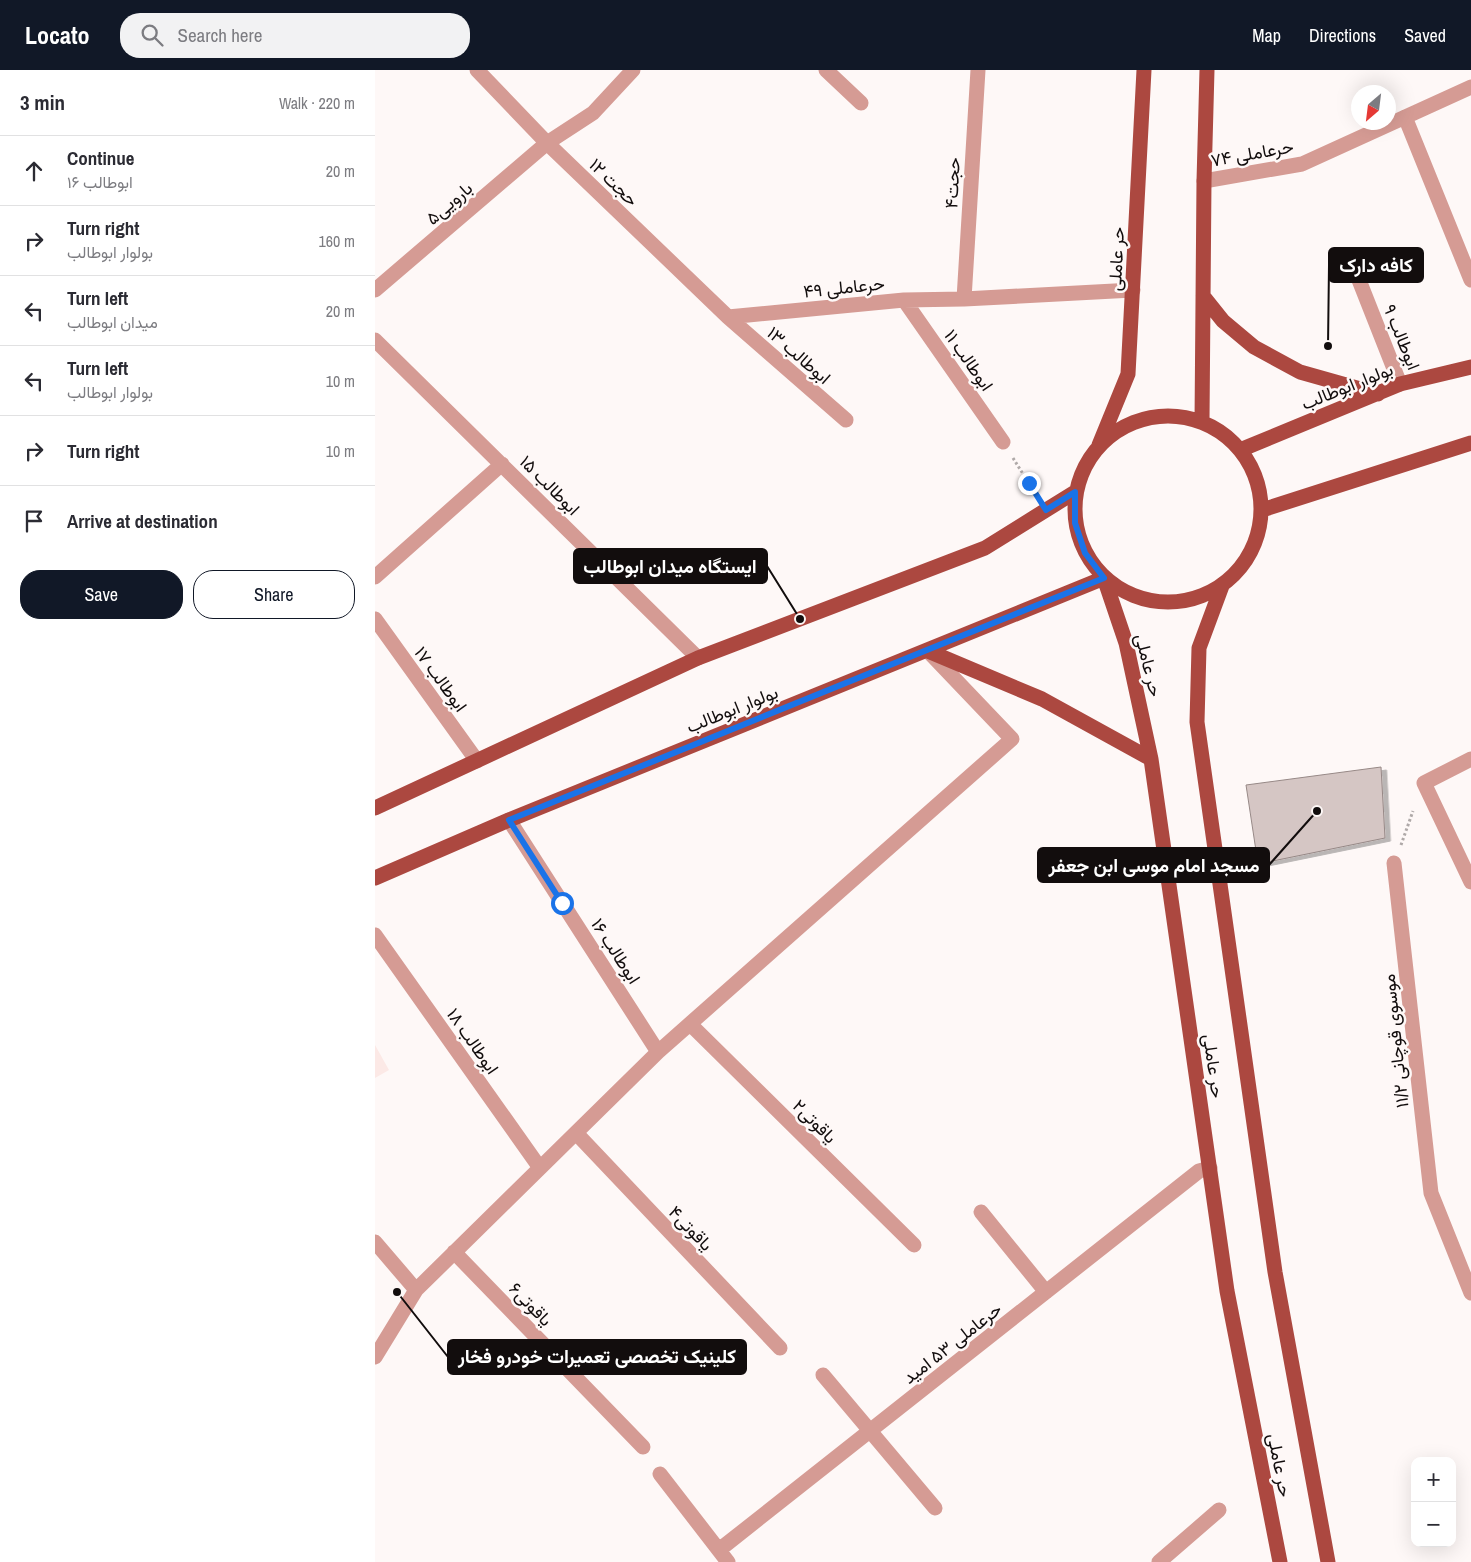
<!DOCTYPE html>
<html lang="en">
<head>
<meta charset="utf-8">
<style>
  body { margin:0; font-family:"Archivo Narrow",Vazirmatn,sans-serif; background:#f2f2f3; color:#2b2b33 }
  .controls { position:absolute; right:15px; bottom:15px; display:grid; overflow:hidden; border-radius:10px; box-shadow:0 5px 20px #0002 }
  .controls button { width:45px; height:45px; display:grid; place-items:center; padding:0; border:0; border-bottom:1px solid #e1e1e2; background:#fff; color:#2b2b33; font:25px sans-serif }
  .compass { position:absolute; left:976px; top:15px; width:45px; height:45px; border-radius:50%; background:#fff; box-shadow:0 5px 20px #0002; rotate:208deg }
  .stop { position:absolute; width:15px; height:15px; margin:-11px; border:4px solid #1a73e8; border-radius:50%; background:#fff }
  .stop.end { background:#1a73e8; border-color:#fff; box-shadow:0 1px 5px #0008 }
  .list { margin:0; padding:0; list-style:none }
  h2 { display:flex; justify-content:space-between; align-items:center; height:65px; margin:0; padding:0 20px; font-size:21px }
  h2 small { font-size:16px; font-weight:400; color:#7c7c81 }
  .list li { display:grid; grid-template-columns:32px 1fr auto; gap:15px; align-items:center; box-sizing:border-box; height:70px; padding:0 20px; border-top:1px solid #e1e1e2 }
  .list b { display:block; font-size:19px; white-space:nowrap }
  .list p { margin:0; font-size:16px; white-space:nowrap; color:#7c7c81 }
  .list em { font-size:16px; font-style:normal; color:#7c7c81 }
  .actions { display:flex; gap:10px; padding:15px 20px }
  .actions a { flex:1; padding:11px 0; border:1px solid #111827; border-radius:20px; text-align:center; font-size:18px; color:#111827 }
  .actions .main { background:#111827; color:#fff }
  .icon { flex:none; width:28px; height:28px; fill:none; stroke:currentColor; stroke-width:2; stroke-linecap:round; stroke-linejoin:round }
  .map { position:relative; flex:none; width:1096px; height:1492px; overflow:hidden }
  header { display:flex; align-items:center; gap:30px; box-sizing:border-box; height:70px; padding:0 25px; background:#111827; color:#fff }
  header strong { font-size:24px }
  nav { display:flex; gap:28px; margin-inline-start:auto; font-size:18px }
  .search { width:350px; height:45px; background:#f2f2f3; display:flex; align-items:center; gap:12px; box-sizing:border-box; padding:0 18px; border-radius:20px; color:#7c7c81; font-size:19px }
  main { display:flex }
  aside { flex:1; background:#fff }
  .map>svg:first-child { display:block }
  .built { fill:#fce9e6 }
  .building { fill:#d5c6c4; stroke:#978987; filter:url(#shadow) }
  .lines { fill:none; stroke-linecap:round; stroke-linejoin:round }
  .path { stroke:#afa9a8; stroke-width:3; stroke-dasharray:2.5 2.5; stroke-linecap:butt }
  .minor { stroke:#d59b94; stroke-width:15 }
  .major { stroke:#ac4840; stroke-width:15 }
  .route { stroke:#1a73e8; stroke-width:6 }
  .labels { text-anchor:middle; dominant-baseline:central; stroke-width:5; stroke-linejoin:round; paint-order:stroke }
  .street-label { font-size:18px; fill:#120d0d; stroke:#fef8f7 }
  .leader { fill:none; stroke:#120d0d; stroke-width:2 }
  .callout-dot { fill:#120d0d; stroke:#fef8f7; stroke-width:2 }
  .callout { fill:#120d0d; stroke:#120d0d; stroke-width:2 }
  .callout-label { font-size:19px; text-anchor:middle; font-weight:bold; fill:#fff }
</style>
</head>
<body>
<header>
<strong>Locato</strong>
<div class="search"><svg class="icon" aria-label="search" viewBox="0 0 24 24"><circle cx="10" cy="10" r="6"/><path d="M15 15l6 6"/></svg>Search here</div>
<nav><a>Map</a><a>Directions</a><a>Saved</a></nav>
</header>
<main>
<aside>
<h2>3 min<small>Walk · 220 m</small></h2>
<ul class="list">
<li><svg class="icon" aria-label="ahead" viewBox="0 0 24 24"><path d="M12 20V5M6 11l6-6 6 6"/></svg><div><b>Continue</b><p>ابوطالب ۱۶</p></div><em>20 m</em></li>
<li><svg class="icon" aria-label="right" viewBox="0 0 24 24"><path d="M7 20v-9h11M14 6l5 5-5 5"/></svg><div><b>Turn right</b><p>بولوار ابوطالب</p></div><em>160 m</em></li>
<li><svg class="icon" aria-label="left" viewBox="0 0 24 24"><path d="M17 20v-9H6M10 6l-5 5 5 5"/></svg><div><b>Turn left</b><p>میدان ابوطالب</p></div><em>20 m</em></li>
<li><svg class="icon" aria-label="left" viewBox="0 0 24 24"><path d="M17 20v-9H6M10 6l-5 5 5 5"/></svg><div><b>Turn left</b><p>بولوار ابوطالب</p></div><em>10 m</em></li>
<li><svg class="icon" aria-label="right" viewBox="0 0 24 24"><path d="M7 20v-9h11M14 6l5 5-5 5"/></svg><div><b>Turn right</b></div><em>10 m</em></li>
<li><svg class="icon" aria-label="arrive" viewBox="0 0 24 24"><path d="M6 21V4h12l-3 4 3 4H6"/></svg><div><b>Arrive at destination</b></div></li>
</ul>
<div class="actions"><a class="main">Save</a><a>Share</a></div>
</aside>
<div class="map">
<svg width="1096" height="1492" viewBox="0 0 1096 1492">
  <defs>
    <filter id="shadow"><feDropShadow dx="5.5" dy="3" stdDeviation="0" flood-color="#0004"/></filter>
  </defs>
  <rect width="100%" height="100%" fill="#fef8f7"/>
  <path class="built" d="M0 975 14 1000 0 1008Z"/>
  <path class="building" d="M1006 697 1010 768 883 794 871 715Z"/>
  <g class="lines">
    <path class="path" d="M638 388 660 423
      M1026 775 1038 741"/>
    <path class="minor" d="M102 0 172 73 353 247 471 350
      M451 0 486 33
      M1030 47 1096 210
      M829 111 927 94 1096 17
      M982 205 1025 314
      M0 220 172 73 218 43 258 0
      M589 229 603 0
      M529 230 628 372
      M353 247 529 230 589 229 758 220
      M0 270 323 588
      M0 507 127 394
      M0 549 102 691
      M1096 689 1049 713 1096 812
      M134 750 283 982
      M1019 793 1056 1123 1096 1223
      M0 865 165 1098
      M315 954 539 1175
      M201 1063 405 1278
      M606 1142 671 1222
      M0 1172 41 1220
      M79 1182 268 1377
      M0 1287 41 1220 283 982 637 669 553 581
      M448 1305 560 1438
      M285 1404 353 1492
      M344 1480 824 1101 835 1098
      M784 1492 844 1440"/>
    <path class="major" d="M828 226 848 251 879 277 925 302 1003 324
      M700 439a93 93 0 1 1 186 0a93 93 0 1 1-186 0Z
      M827 352 829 111 832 0
      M724 375 753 304 769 0
      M865 380 1025 314 1096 297
      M887 440 1096 373
      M729 508 751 573 776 689 852 1221 905 1492
      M847 516 824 578 822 652 900 1202 953 1492
      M553 581 667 629 776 689
      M0 738 323 588 610 478 700 422
      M0 808 134 750 729 508"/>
  </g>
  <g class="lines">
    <path class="route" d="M187 833 134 750 729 508 710 483 700 453V422L671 440 654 413"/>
  </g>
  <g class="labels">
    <g class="street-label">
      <text transform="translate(877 83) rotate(-10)">حرعاملی ۷۴</text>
      <text transform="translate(239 112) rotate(44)">حجت ۱۲</text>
      <text transform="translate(577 113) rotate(-87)">حجت۴</text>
      <text transform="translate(74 133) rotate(-41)">بارویی۵</text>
      <text transform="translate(741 189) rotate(-87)">حر عاملی</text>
      <text transform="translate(469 217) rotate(-6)">حرعاملی ۴۹</text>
      <text transform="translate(1027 267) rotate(68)">ابوطالب ۹</text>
      <text transform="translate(424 285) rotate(41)">ابوطالب ۱۳</text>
      <text transform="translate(594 290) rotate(55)">ابوطالب ۱۱</text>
      <text transform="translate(972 316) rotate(-22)">بولوار ابوطالب</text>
      <text transform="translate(175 415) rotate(45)">ابوطالب ۱۵</text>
      <text transform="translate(774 595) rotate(76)">حر عاملی</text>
      <text transform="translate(66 609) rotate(54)">ابوطالب ۱۷</text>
      <text transform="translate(357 639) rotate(-22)">بولوار ابوطالب</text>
      <text transform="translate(241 881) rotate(57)">ابوطالب ۱۶</text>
      <text transform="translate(98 971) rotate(55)">ابوطالب ۱۸</text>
      <text transform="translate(1020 971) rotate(-96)">موسوی قوچانی ۱۱/۲</text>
      <text transform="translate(839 996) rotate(82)">حر عاملی</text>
      <text transform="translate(440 1051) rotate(45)">یاقوتی۲</text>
      <text transform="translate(316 1158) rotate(46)">یاقوتی۴</text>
      <text transform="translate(156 1234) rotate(46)">یاقوتی۶</text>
      <text transform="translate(577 1273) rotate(-38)">حرعاملی ۵۳ امید</text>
      <text transform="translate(905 1395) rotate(79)">حر عاملی</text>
    </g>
  </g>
  <path class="leader" d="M953 276L954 195M425 549L392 496M942 741L894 795M22 1222L73 1287"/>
  <g class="callout-dot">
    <circle cx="953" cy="276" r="5"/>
    <circle cx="425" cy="549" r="5"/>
    <circle cx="942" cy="741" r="5"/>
    <circle cx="22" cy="1222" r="5"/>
  </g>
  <g class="callout">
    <rect x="954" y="178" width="94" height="34" rx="5"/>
    <rect x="199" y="479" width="193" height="34" rx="5"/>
    <rect x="663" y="778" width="231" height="34" rx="5"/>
    <rect x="73" y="1270" width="298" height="34" rx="5"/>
  </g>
  <g class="callout-label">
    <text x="1001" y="202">کافه دارک</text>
    <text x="295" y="503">ایستگاه میدان ابوطالب</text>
    <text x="779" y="802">مسجد امام موسی ابن جعفر</text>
    <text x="222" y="1293">کلینیک تخصصی تعمیرات خودرو فخار</text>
  </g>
</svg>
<div class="controls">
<button>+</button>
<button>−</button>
</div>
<svg class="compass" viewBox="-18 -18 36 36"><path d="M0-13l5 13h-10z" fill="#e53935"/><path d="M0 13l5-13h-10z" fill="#7c7c81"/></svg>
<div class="stop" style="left:187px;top:833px"></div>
<div class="stop end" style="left:654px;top:413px"></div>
</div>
</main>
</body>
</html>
